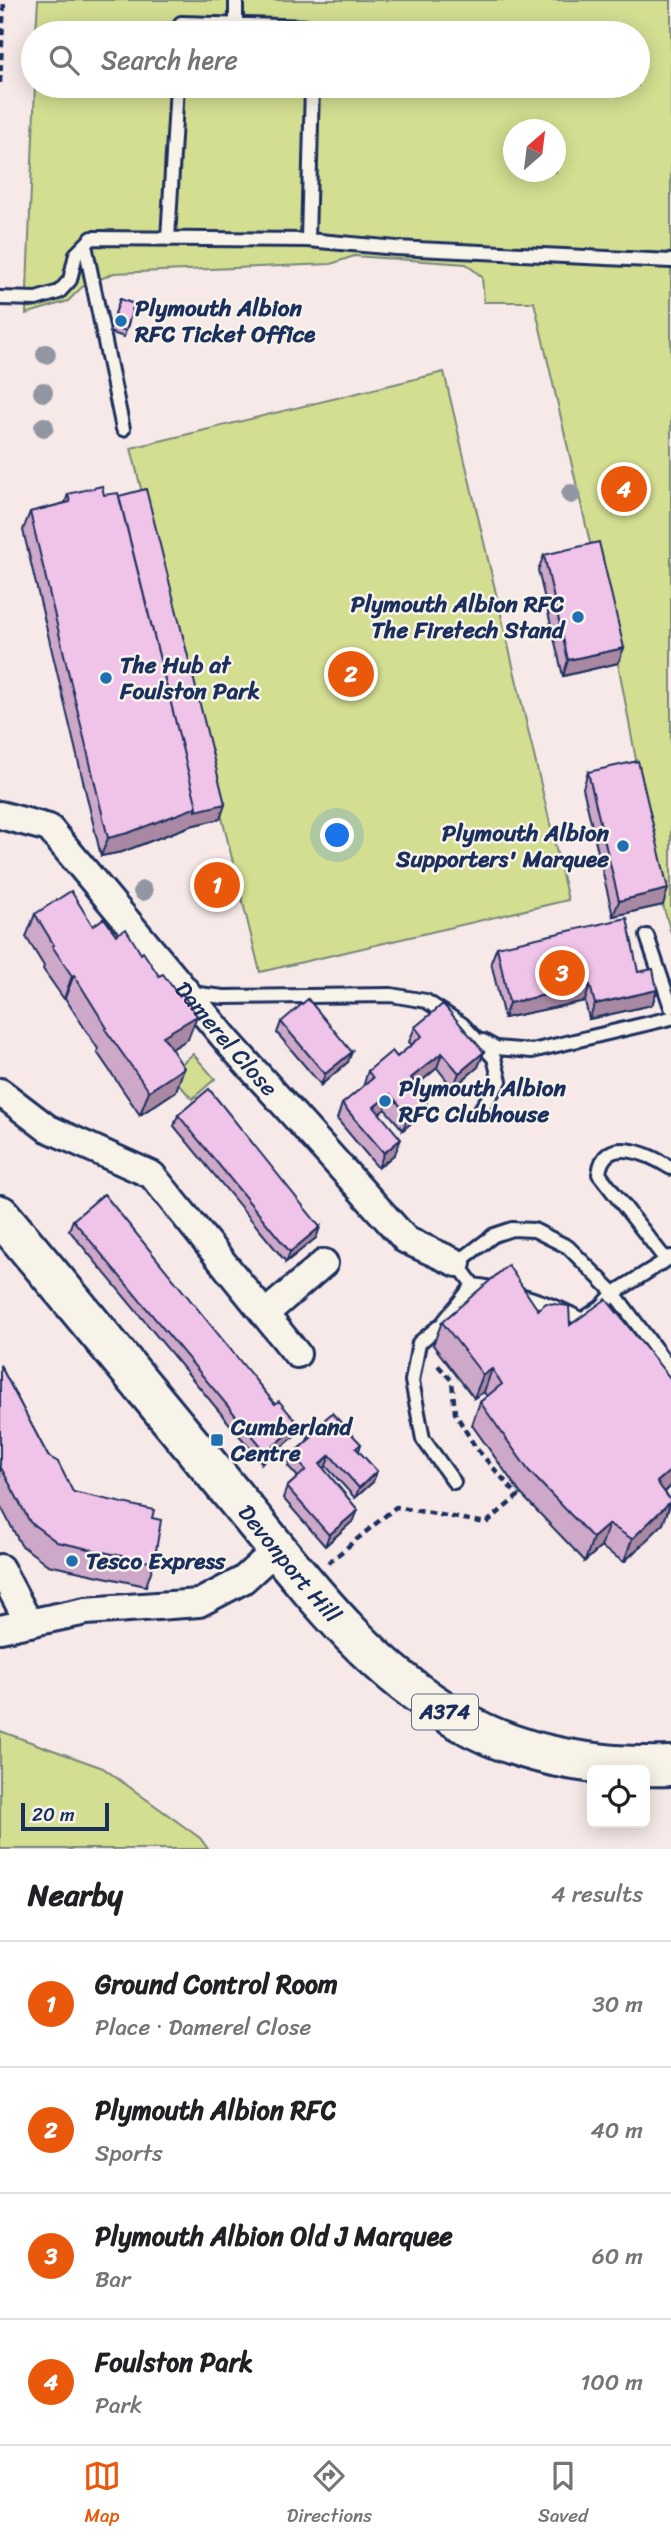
<!DOCTYPE html>
<html lang="en">
<head>
<meta charset="utf-8">
<style>
  body { margin:0; font-family:Sriracha,sans-serif; background:#f6f6f6; color:#202124 }
  .controls { position:absolute; right:21px; bottom:21px; display:grid; overflow:hidden; border-radius:10px; box-shadow:0 4px 18px #0003 }
  .controls button { width:63px; height:63px; display:grid; place-items:center; padding:0; border:0; border-bottom:2px solid #e0e0e0; background:#fff; color:#202124; font:35px sans-serif }
  .compass { position:absolute; left:503px; top:119px; width:63px; height:63px; border-radius:50%; background:#fff; box-shadow:0 4px 18px #0003; rotate:28deg }
  .scale { position:absolute; left:21px; bottom:18px; width:88px; box-sizing:border-box; padding-left:7px; border:4px solid #1b2f5e; border-top:0; font-size:19px; line-height:24px; white-space:nowrap; color:#1b2f5e; -webkit-text-stroke:5px #f7f3e8; paint-order:stroke }
  .you { position:absolute; left:338px; top:836px; width:24px; height:24px; margin:-18px; border:5px solid #fff; border-radius:50%; background:#1a73e8; box-shadow:0 0 0 10px #1a73e833 }
  .badge { display:grid; place-items:center; width:46px; height:46px; border-radius:50%; background:#ea580c; color:#fff; font-size:23px; font-weight:700 }
  .pin { position:absolute; translate:-50% -50%; border:4px solid #fff; box-shadow:0 2px 7px #0006 }
  .list { margin:0; padding:0; list-style:none }
  h2 { display:flex; justify-content:space-between; align-items:center; height:91px; margin:0; padding:0 28px; font-size:30px }
  h2 small { font-size:23px; font-weight:400; color:#757577 }
  .list li { display:grid; grid-template-columns:46px 1fr auto; gap:21px; align-items:center; box-sizing:border-box; height:126px; padding:0 28px; border-top:2px solid #e0e0e0 }
  .list b { display:block; font-size:26px; white-space:nowrap }
  .list p { margin:0; font-size:23px; white-space:nowrap; color:#757577 }
  .list em { font-size:23px; font-style:normal; color:#757577 }
  .icon { flex:none; width:38px; height:38px; fill:none; stroke:currentColor; stroke-width:2; stroke-linecap:round; stroke-linejoin:round }
  .map { position:relative; flex:none; width:671px; height:1849px; overflow:hidden }
  .search { position:absolute; background:#fff; box-shadow:0 4px 18px #0003; left:21px; right:21px; top:21px; height:77px; display:flex; align-items:center; gap:18px; box-sizing:border-box; padding:0 24px; border-radius:38px; color:#757577; font-size:26px }
  .sheet { height:595px; background:#fff }
  nav { display:flex; justify-content:space-around; align-items:center; box-sizing:border-box; height:98px; border-top:2px solid #e0e0e0; background:#fff; font-size:19px; color:#757577 }
  nav a { display:grid; justify-items:center; gap:4px }
  nav .on { color:#ea580c }
  .map>svg:first-child { display:block }
  .green { fill:#d3de91; stroke:#778678; stroke-width:2; fill-rule:evenodd }
  .lines { fill:none; stroke-linecap:round; stroke-linejoin:round }
  .service-casing { stroke:#1b2f5e; stroke-width:18 }
  .minor-casing { stroke:#1b2f5e; stroke-width:32 }
  .primary-casing { stroke:#1b2f5e; stroke-width:44 }
  .path { stroke:#1b2f5e; stroke-width:4.5; stroke-dasharray:7 5; stroke-linecap:butt }
  .service { stroke:#f7f3e8; stroke-width:12 }
  .minor { stroke:#f7f3e8; stroke-width:26 }
  .primary { stroke:#f7f3e8; stroke-width:38 }
  .tree { fill:#9296a2 }
  .wall { fill:#cea8c8; stroke:#1b2f5e; stroke-width:2 }
  .shaded-wall { fill:#a888a2; stroke:#1b2f5e; stroke-width:2 }
  .building { fill:#f0c3e8; stroke:#1b2f5e; stroke-width:2 }
  .poi-dot { fill:#1f6fb2; stroke:#f7f3e8; stroke-width:2.5 }
  .labels { text-anchor:middle; dominant-baseline:central; stroke-width:5; stroke-linejoin:round; paint-order:stroke }
  .shield { fill:#f7f3e8; stroke:#5d6a87; stroke-width:2 }
  .shield-label { font-size:21px; font-weight:bold; fill:#1b2f5e }
  .poi-label { font-size:23px; font-weight:bold; fill:#1b2f5e; stroke:#f7f3e8; text-anchor:start }
  .street-label { font-size:23px; fill:#1b2f5e; stroke:#f7f3e8 }
</style>
</head>
<body>
<div class="map">
<svg width="671" height="1849" viewBox="0 0 671 1849">
  <rect width="100%" height="100%" fill="#f6e9e8"/>
  <filter id="ink" filterUnits="userSpaceOnUse"><feTurbulence type="fractalNoise" baseFrequency=".0143" numOctaves="2"/><feDisplacementMap in="SourceGraphic" scale="14" xChannelSelector="R" yChannelSelector="G"/><feConvolveMatrix kernelMatrix="1 2 1 2 8 2 1 2 1" color-interpolation-filters="sRGB"/></filter>
  <g filter="url(#ink)">
    <path class="green" d="M38 0H671V933L663 905 618 663 534 302H484L482 277 466 264 354 256 331 264 114 273 82 287 68 301 26 314 35 86H638V33H36ZM514 130H556V172H514Z
      M444 372 568 900 260 972 131 448Z
      M193 1054 215 1079 192 1099 170 1074Z
      M0 1731 103 1768 200 1838 208 1849H0Z"/>
    <g class="lines">
      <g class="service-casing">
        <path id="service" d="M236 25V0
          M181 33V23L314 27V33
          M168 239 177 86
          M308 240 396 248 671 261
          M85 245 123 429
          M0 298 36 299 59 292 70 280 76 254 92 238 308 240 312 86
          M647 936 671 1007
          M190 993 224 997 391 995 426 1001 462 1024 494 1058 500 1081 481 1109
          M483 1041 496 1048 532 1051 671 1018
          M512 1229 534 1230 568 1247 614 1293 601 1307 582 1320C553 1303 506 1289 473 1285L457 1263 494 1235Z
          M671 1257 614 1293 671 1370
          M666 1260 599 1174C603 1133 649 1154 671 1168
          M454 1482 423 1439 412 1381 419 1343 442 1324 473 1285"/>
      </g>
      <g class="minor-casing">
        <g id="minor">
          <path id="s1" d="M0 815 49 828 229 1043 406 1240 457 1263"/>
          <path d="M0 1092 47 1128 152 1175 297 1354"/>
          <path d="M265 1314 324 1263"/>
          <path d="M0 1568 29 1623"/>
          <path d="M0 1629 86 1611 199 1603 243 1580 277 1549"/>
        </g>
      </g>
      <g class="primary-casing">
        <g id="primary">
          <path id="s2" d="M0 1215C80 1309 158 1405 237 1500 303 1580 365 1666 457 1719 521 1757 598 1768 671 1766"/>
        </g>
      </g>
      <path class="path" d="M0 83 4 0
        M328 1563 396 1507 486 1523 518 1496 476 1448 455 1413 452 1381 435 1362"/>
      <use href="#service" class="service"/>
      <use href="#minor" class="minor"/>
      <use href="#primary" class="primary"/>
    </g>
    <g class="tree">
      <circle cx="46" cy="354" r="10"/>
      <circle cx="43" cy="392" r="10"/>
      <circle cx="44" cy="427" r="10"/>
      <circle cx="571" cy="494" r="10"/>
      <circle cx="143" cy="891" r="10"/>
    </g>
    <path class="wall" d="M120 299 134 304 124 337 109 332Z
      M68 494 104 495 225 804 220 819 190 826 122 852 101 856 23 530 30 512 65 503Z
      M544 555 618 663 563 676 538 570Z
      M588 772 663 905 613 916 583 788Z
      M207 865 231 893 229 899 212 903 205 871Z
      M35 914 93 926 188 1039 172 1049 176 1091 140 1115 97 1052 98 1049 65 998 64 999 43 969 44 966 26 937Z
      M497 947 638 972 657 990 652 1005 589 1019 585 1001 504 1018 491 962Z
      M281 1022 348 1062 321 1085 277 1033Z
      M415 1027 484 1052 478 1067 453 1088 437 1068 417 1085 428 1098 423 1113 403 1130 385 1109 379 1113 395 1154 378 1168 337 1119 342 1104 363 1087 368 1071 397 1057 412 1045 409 1042Z
      M178 1115 320 1227 316 1238 286 1262 174 1126Z
      M73 1220 299 1425 295 1436 262 1463 69 1230Z
      M538 1310 570 1325 671 1379V1486L665 1492 671 1500V1502L663 1524 624 1562 601 1547 585 1561 521 1494 472 1425 480 1402 487 1397 484 1392 474 1398 433 1345 442 1322Z
      M0 1365 48 1456 73 1492 152 1518 154 1563 146 1586 48 1565 21 1545 0 1505Z
      M310 1433 361 1444 359 1451 373 1482 355 1498 326 1466 323 1468 354 1520 325 1546 283 1498 287 1487 298 1477 288 1466 292 1455 307 1441Z"/>
    <path class="shaded-wall" d="M624 648 618 663 563 676 568 660Z
      M225 804 220 819 190 826 122 852 101 856 108 838 197 807Z
      M668 889 663 905 613 916 619 901Z
      M231 893 229 899 212 903 214 897Z
      M74 975 65 998 64 999 72 976Z
      M590 985 585 1001 504 1018 509 1003Z
      M657 990 652 1005 589 1019 595 1004Z
      M197 1016 188 1039 155 1059 163 1036Z
      M352 1052 348 1062 321 1085 325 1074Z
      M484 1052 478 1067 453 1088 459 1073Z
      M442 1053 437 1068 406 1094 411 1078Z
      M184 1068 176 1091 140 1115 149 1091Z
      M390 1094 385 1109 369 1122 374 1107Z
      M428 1098 423 1113 403 1130 408 1115Z
      M401 1139 395 1154 378 1168 384 1153Z
      M320 1227 316 1238 286 1262 290 1252Z
      M492 1369 484 1392 474 1398 483 1375Z
      M299 1425 295 1436 262 1463 266 1452Z
      M330 1455 326 1466 316 1475 320 1464Z
      M671 1470V1486L649 1506 657 1482Z
      M377 1471 373 1482 355 1498 359 1488Z
      M671 1501 663 1524 624 1562 632 1539Z
      M358 1510 354 1520 325 1546 329 1535Z
      M609 1524 601 1547 585 1561 593 1538Z"/>
    <path class="building" d="M120 299 134 304 126 331 111 326Z
      M102 486 104 495 118 493 197 807 128 833 108 838 30 512 70 502 68 494Z
      M146 489 225 804 196 811 197 807 119 496Z
      M599 542 624 648 568 660 544 555Z
      M638 761 668 889 619 901 588 772Z
      M224 861 231 893 214 897 207 865Z
      M71 891 93 926 104 918 116 935 126 929 141 954 143 952 159 976 163 974 179 996 182 993 197 1016 163 1036 184 1068 149 1091 105 1029 107 1028 74 975 72 976 52 946 54 945 35 914Z
      M627 918 638 972 653 969 657 990 595 1004 590 985 509 1003 497 947Z
      M308 999 352 1052 325 1074 281 1022Z
      M443 1004 484 1052 459 1073 442 1053 411 1078 428 1098 408 1115 390 1094 374 1107 401 1139 384 1153 342 1104 373 1078 368 1071 392 1051 397 1057 422 1036 415 1027Z
      M209 1089 320 1227 290 1252 178 1115Z
      M104 1194 275 1404 279 1401 299 1425 266 1452 73 1220Z
      M508 1265 538 1310 546 1303 569 1306 570 1325 606 1299 671 1379V1470L657 1482 671 1501 632 1539 609 1524 593 1538 529 1471 480 1402 502 1384 492 1369 483 1375 442 1322Z
      M0 1365 48 1456 58 1462 73 1492 154 1510 152 1518 161 1520 154 1563 57 1542 30 1522 0 1466Z
      M332 1413 361 1444 356 1448 377 1471 359 1488 330 1455 320 1464 358 1510 329 1535 287 1487 306 1470 292 1455 313 1436 310 1433Z"/>
  </g>
  <g class="poi-dot">
    <circle cx="121" cy="321" r="7"/>
    <circle cx="578" cy="617" r="7"/>
    <circle cx="106" cy="678" r="7"/>
    <circle cx="623" cy="846" r="7"/>
    <circle cx="385" cy="1101" r="7"/>
    <rect x="210" y="1433" width="14" height="14" rx="3.5"/>
    <circle cx="72" cy="1561" r="7"/>
  </g>
  <g class="labels">
    <rect class="shield" x="412" y="1694.5" width="66" height="35" rx="5"/>
    <g class="shield-label">
      <text x="445" y="1712">A374</text>
    </g>
    <g class="poi-label">
      <text x="135" y="308">Plymouth Albion<tspan x="135" dy="26">RFC Ticket Office</tspan></text>
      <text x="564" y="604" text-anchor="end">Plymouth Albion RFC<tspan x="564" dy="26">The Firetech Stand</tspan></text>
      <text x="120" y="665">The Hub at<tspan x="120" dy="26">Foulston Park</tspan></text>
      <text x="609" y="833" text-anchor="end">Plymouth Albion<tspan x="609" dy="26">Supporters' Marquee</tspan></text>
      <text x="399" y="1088">Plymouth Albion<tspan x="399" dy="26">RFC Clubhouse</tspan></text>
      <text x="231" y="1427">Cumberland<tspan x="231" dy="26">Centre</tspan></text>
      <text x="86" y="1561">Tesco Express</text>
    </g>
    <g class="street-label">
      <text stroke="none"><textPath href="#s1" startOffset="326">Damerel Close</textPath></text>
      <text stroke="none"><textPath href="#s2" startOffset="453">Devonport Hill</textPath></text>
    </g>
  </g>
</svg>
<div class="controls">
<button><svg class="icon" aria-label="locate" viewBox="0 0 24 24"><circle cx="12" cy="12" r="6"/><path d="M12 2v4M12 18v4M2 12h4M18 12h4"/></svg></button>
</div>
<svg class="compass" viewBox="-18 -18 36 36"><path d="M0-13l5 13h-10z" fill="#e53935"/><path d="M0 13l5-13h-10z" fill="#757577"/></svg>
<div class="scale">20 m</div>
<div class="you"></div>
<div class="pin badge" style="left:217px;top:885px">1</div>
<div class="pin badge" style="left:351px;top:674px">2</div>
<div class="pin badge" style="left:562px;top:973px">3</div>
<div class="pin badge" style="left:624px;top:489px">4</div>
<div class="search"><svg class="icon" aria-label="search" viewBox="0 0 24 24"><circle cx="10" cy="10" r="6"/><path d="M15 15l6 6"/></svg>Search here</div>
</div>
<section class="sheet">
<h2>Nearby<small>4 results</small></h2>
<ul class="list">
<li><span class="badge">1</span><div><b>Ground Control Room</b><p>Place · Damerel Close</p></div><em>30 m</em></li>
<li><span class="badge">2</span><div><b>Plymouth Albion RFC</b><p>Sports</p></div><em>40 m</em></li>
<li><span class="badge">3</span><div><b>Plymouth Albion Old J Marquee</b><p>Bar</p></div><em>60 m</em></li>
<li><span class="badge">4</span><div><b>Foulston Park</b><p>Park</p></div><em>100 m</em></li>
</ul>
</section>
<nav>
<a class="on"><svg class="icon" aria-label="map" viewBox="0 0 24 24"><path d="M3 6l6-2 6 2 6-2v14l-6 2-6-2-6 2zM9 4v14M15 6v14"/></svg>Map</a>
<a><svg class="icon" aria-label="directions" viewBox="0 0 24 24"><path d="M12 3l9 9-9 9-9-9zM9 14v-3h6M13 9l2 2-2 2"/></svg>Directions</a>
<a><svg class="icon" aria-label="saved" viewBox="0 0 24 24"><path d="M7 4h10v16l-5-4-5 4z"/></svg>Saved</a>
</nav>
</body>
</html>
